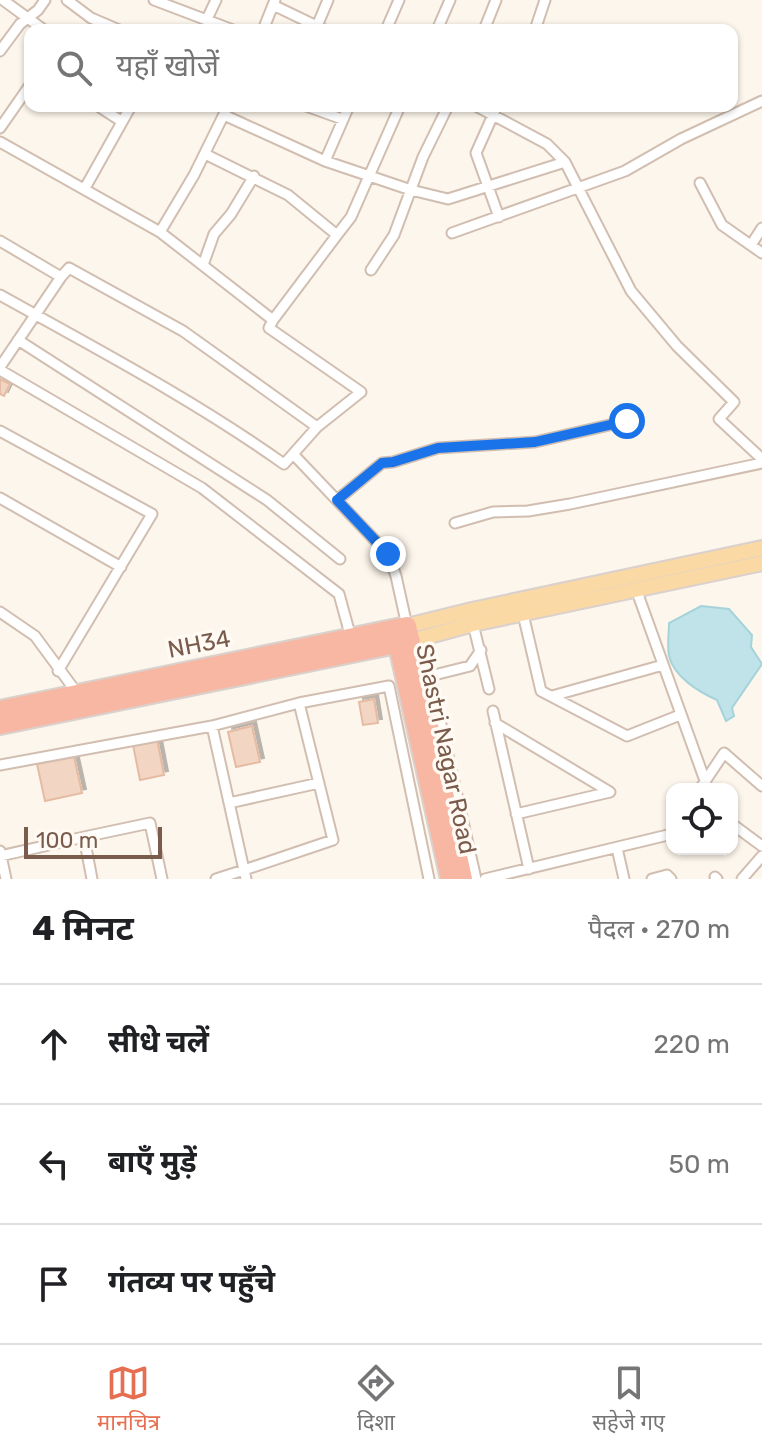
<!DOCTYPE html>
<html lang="hi">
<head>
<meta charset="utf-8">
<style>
  body { margin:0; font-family:Rubik,"Noto Sans Devanagari",sans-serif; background:#f6f6f6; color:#202124 }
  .controls { position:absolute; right:24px; bottom:24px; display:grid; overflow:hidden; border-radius:16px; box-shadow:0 2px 6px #0004 }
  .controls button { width:72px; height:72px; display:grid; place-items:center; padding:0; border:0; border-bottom:2px solid #e0e0e0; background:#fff; color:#202124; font:40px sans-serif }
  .scale { position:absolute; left:24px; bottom:20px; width:138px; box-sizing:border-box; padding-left:8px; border:4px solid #7a5c4d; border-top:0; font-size:22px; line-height:28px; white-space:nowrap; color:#7a5c4d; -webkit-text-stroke:6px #fffaf3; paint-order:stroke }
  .stop { position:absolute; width:24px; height:24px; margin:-18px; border:6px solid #1a73e8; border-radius:50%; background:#fff }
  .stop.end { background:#1a73e8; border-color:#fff; box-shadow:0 2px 8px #0008 }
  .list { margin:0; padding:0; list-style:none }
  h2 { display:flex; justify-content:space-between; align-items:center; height:104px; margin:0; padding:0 32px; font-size:34px }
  h2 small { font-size:26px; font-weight:400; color:#757577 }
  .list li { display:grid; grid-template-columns:52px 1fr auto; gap:24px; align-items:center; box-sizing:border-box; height:120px; padding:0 32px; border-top:2px solid #e0e0e0 }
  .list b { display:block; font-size:30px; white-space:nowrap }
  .list em { font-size:26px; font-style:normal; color:#757577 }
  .icon { flex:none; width:44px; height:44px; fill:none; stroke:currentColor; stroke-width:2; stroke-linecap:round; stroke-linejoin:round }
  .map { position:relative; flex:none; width:762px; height:879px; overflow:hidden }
  .search { position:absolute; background:#fff; box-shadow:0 2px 6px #0004; left:24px; right:24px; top:24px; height:88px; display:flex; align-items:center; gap:20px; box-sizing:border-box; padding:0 28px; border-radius:16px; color:#757577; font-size:30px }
  .sheet { height:464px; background:#fff }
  nav { display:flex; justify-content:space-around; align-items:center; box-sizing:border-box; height:112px; border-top:2px solid #e0e0e0; background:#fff; font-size:22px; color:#757577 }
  nav a { display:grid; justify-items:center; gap:4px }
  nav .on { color:#e76f51 }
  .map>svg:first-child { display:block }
  .water { fill:#bfe3e8; stroke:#a5d3da; stroke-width:2 }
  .building { fill:#f3d5c3; stroke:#e6bba3; stroke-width:2; filter:url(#shadow) }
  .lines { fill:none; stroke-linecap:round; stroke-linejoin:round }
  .street-casing { stroke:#d1beb0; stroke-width:13 }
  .primary-casing { stroke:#dad1cd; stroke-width:18 }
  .highway-casing { stroke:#dad1cd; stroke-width:22 }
  .street { stroke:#fff; stroke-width:9 }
  .primary { stroke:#fbd9a5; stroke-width:14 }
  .highway { stroke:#f7b7a3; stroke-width:18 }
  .route { stroke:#1a73e8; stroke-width:10 }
  .labels { text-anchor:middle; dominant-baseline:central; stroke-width:7; stroke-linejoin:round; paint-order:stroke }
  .street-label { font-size:24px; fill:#7a5c4d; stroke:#fffaf3 }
</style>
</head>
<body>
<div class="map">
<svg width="762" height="879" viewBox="0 0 762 879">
  <defs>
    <filter id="shadow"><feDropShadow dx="4" dy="-4" stdDeviation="0" flood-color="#0004"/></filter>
  </defs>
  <rect width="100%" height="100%" fill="#fdf6ec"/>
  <path class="water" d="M701 606 729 609 752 635 751 647 762 664 732 708 734 716 726 721 717 700C699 692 674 677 669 656 667 646 669 633 669 623Z"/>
  <path class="building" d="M0 379 10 384 4 396 0 394Z
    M374 699 378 723 363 725 359 702Z
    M252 726 260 762 236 767 228 732Z
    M157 739 164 775 140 780 133 745Z
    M74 757 82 793 45 801 37 764Z"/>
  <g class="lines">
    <g class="street-casing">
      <path id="street" d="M3 0 44 30
        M67 0 91 18 119 30
        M154 0 233 30
        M273 5 325 30
        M207 19 216 0
        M317 26 328 0
        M263 30 275 0
        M386 30 399 0
        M437 30 450 0
        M484 30 496 0
        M535 30 545 0
        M0 51 20 24 38 10 45 0
        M98 106 121 121
        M306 106 342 119
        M476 106 547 144 565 162 631 291 677 346 734 402 719 419 762 459
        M497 106 476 153 499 217
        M224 115 325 161 411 190 448 199 565 162
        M0 128 30 85
        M0 142 160 232 273 320
        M205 154 288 195 337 235 351 217 400 106
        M325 161 349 106
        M700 183 722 225 762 253
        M85 188 131 106
        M160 232 194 175 228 106
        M452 233 625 171 681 139 762 101
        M337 235 273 320 269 328 361 392 317 427 293 454 388 554 396 576 407 626
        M0 241 61 277 0 367
        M751 245 762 228
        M203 265 214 234 231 214 254 176
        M371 270 394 235 423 157 448 106
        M61 277 69 268 183 331 317 427
        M0 295C97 349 194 400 284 464L293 454
        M18 340 267 500 340 559
        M0 370 202 488 339 594 351 638
        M0 431 152 514 58 671
        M0 498 121 567
        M337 500 382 463 393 462 438 448 535 442 627 421
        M455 523 493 512 528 511 570 504 762 463
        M636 589 708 789
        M0 612 35 636 77 693
        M523 614 541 691 627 736 680 715
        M473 624 489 689
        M430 676 476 879
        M426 677 470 666 481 650
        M552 696 663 665
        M493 711 529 869
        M495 723 610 792 516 814
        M212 726 244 870 333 840 299 703
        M0 765 212 726 299 703 389 686 429 879
        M700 789 724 753 762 786
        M229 803 319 783
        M732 824 762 846
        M84 837 150 823 162 879
        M617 848 624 879
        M0 851 6 879
        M0 856 84 837 92 879
        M715 877 717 879
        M216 879 244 870 246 879
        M485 879 672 834
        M652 879 667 875 671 879
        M742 879 762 856"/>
    </g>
    <g class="primary-casing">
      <path id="primary" d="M407 626 472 610 762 548
        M411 641 473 624 762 563"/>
    </g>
    <g class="highway-casing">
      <path id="highway" d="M395 632 450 879
        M0 710 407 626 463 879
        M0 725 411 641"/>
    </g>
    <use href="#street" class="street"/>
    <use href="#primary" class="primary"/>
    <use href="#highway" class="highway"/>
  </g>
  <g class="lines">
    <path class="route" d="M388 554 337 500 382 463 393 462 438 448 535 442 627 421"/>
  </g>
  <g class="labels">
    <g class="street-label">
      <text transform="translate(199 644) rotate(-11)">NH34</text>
      <text transform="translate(446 749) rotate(78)">Shastri Nagar Road</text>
    </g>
  </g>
</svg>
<div class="controls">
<button><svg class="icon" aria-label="locate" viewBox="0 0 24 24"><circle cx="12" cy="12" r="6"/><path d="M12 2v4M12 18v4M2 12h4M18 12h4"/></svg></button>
</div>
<div class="scale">100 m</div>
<div class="stop" style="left:627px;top:421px"></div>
<div class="stop end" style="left:388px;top:554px"></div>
<div class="search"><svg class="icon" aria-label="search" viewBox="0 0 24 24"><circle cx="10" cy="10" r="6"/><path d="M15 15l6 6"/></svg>यहाँ खोजें</div>
</div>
<section class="sheet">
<h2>4 मिनट<small>पैदल · 270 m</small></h2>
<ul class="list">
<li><svg class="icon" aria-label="ahead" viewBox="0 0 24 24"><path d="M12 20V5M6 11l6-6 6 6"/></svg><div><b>सीधे चलें</b></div><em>220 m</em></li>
<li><svg class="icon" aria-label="left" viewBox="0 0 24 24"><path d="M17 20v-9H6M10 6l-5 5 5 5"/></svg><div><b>बाएँ मुड़ें</b></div><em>50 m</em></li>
<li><svg class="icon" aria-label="arrive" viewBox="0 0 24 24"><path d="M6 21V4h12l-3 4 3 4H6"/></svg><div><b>गंतव्य पर पहुँचे</b></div></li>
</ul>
</section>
<nav>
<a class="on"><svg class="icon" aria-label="map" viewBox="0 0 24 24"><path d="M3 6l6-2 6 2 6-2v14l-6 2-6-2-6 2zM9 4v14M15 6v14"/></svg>मानचित्र</a>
<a><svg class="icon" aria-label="directions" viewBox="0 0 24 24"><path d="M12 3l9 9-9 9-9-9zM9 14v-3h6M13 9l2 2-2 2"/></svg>दिशा</a>
<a><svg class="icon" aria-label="saved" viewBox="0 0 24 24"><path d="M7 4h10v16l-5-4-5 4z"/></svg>सहेजे गए</a>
</nav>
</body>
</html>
